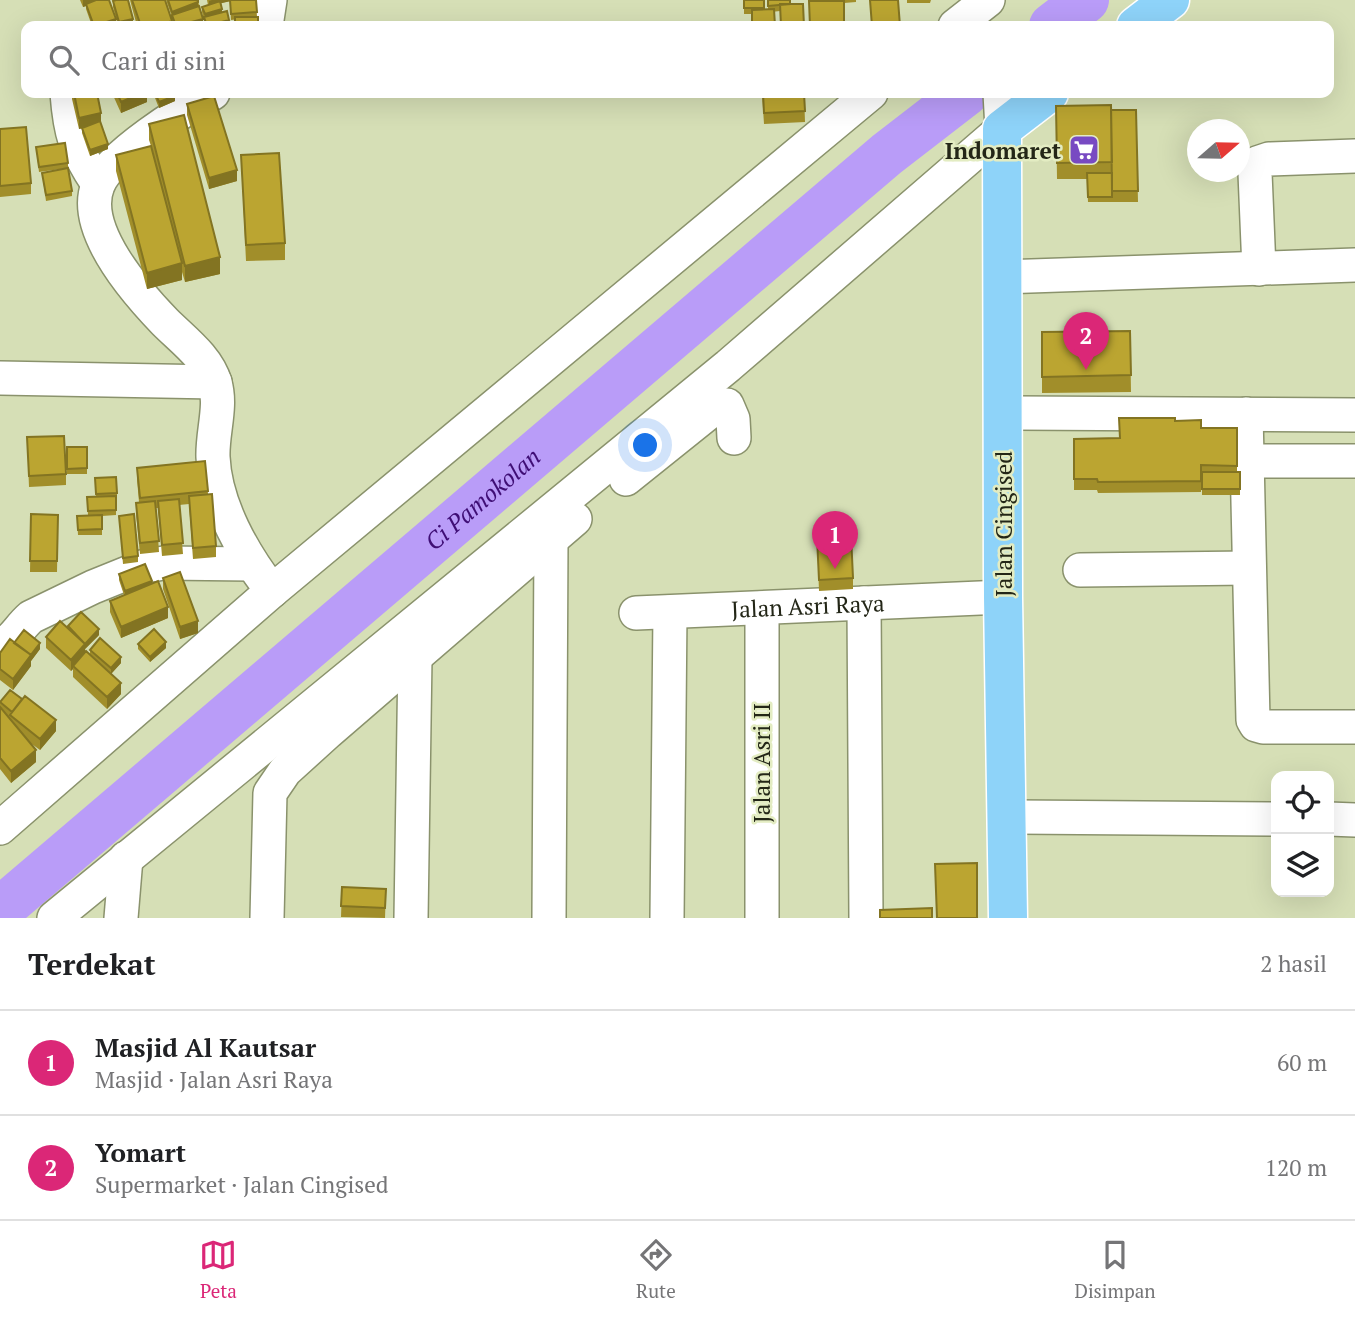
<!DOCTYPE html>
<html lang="id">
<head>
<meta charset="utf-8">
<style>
  body { margin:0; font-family:"PT Serif",serif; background:#f2f2f2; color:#202124 }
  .controls { position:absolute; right:21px; bottom:21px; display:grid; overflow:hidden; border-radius:14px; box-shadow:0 7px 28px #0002 }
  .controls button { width:63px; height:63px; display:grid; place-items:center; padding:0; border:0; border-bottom:2px solid #e0e0e0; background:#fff; color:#202124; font:35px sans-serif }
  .compass { position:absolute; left:1187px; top:119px; width:63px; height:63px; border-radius:50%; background:#fff; box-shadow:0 7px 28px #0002; rotate:70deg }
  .you { position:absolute; left:646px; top:446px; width:24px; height:24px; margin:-18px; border:5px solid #fff; border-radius:50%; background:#1a73e8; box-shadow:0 0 0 10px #1a73e833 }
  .badge { display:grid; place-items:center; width:46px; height:46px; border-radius:50%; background:#db2777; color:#fff; font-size:23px; font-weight:700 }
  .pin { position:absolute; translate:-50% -58px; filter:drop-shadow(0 2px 4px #0008) }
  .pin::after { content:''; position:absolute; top:37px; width:24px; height:21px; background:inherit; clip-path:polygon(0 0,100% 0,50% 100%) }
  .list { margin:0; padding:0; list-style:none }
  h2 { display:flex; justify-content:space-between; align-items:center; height:91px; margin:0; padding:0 28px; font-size:30px }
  h2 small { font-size:23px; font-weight:400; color:#757577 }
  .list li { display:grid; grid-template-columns:46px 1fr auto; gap:21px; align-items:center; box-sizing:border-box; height:105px; padding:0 28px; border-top:2px solid #e0e0e0 }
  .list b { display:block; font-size:26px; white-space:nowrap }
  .list p { margin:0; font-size:23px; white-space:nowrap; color:#757577 }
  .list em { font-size:23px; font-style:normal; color:#757577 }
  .icon { flex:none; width:38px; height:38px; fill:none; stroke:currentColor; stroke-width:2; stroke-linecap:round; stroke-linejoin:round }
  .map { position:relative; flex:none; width:1355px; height:918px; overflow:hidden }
  .search { position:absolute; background:#fff; box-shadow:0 7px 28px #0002; left:21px; right:21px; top:21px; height:77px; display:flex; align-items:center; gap:18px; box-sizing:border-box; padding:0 24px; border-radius:14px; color:#757577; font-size:26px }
  .sheet { height:301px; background:#fff }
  nav { display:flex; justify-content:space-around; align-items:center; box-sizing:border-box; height:98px; border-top:2px solid #e0e0e0; background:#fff; font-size:19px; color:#757577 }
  nav a { display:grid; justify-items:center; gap:4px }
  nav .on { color:#db2777 }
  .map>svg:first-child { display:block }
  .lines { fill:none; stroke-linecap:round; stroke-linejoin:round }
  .river { stroke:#b99cf8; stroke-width:46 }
  .minor-casing { stroke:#8a926c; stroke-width:36 }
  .major-casing { stroke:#fff; stroke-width:41 }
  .minor { stroke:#fff; stroke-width:33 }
  .major { stroke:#8ed3f9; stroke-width:38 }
  .wall { fill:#a18e2a }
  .shaded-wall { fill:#837422 }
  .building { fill:#bba531; stroke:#837422; stroke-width:2 }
  .labels { text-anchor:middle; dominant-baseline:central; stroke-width:5; stroke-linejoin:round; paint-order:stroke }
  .poi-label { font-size:23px; font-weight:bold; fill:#232617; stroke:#e3ecc2; text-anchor:end }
  .street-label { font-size:23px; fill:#232617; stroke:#e3ecc2 }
  .water-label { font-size:24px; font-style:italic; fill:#3f0e75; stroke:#e3ecc2 }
</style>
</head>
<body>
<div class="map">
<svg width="1355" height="918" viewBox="0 0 1355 918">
  <rect width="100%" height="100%" fill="#d6dfb6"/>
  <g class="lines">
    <g class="river">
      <path d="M1052 26 1086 0"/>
      <path id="s1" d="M0 910 887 154 966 93"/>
    </g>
    <g class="minor-casing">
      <g id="minor">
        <path d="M266 26 270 0"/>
        <path d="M955 26 988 0"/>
        <path d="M67 93C70 133 75 150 98 184"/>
        <path d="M213 93C185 109 109 156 98 185 80 229 137 293 165 322 183 340 208 358 215 383 222 406 212 433 213 457 215 505 244 555 272 591"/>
        <path d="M1259 269 1255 173 1257 163 1269 159 1355 156"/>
        <path d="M1003 277 1355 265"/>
        <path d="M0 378 215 382"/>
        <path d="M1003 413 1355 415"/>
        <path d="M1246 414 1253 720 1256 725 1263 727H1355"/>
        <path d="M1247 461H1355"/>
        <path d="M626 479 717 406 727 405 733 419 734 438"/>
        <path d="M539 530 551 540 549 918"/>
        <path d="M1080 570 1249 568"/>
        <path d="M864 603 866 918"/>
        <path id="s2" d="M636 613 1003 597"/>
        <path d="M0 647C15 639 19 627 31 617L93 587 145 566 164 563 251 564"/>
        <path d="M1006 817 1276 819"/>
        <path d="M1329 819 1355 820"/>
        <path d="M0 828 272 591 871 93"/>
        <path d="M54 918 728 366 1002 129 1000 93"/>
        <path d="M121 918 126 858"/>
        <path d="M267 918 270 793 285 771 328 732 575 519"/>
        <path d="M411 918 415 657"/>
        <path d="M667 918 670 612"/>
        <path d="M762 918V608"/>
      </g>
    </g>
    <g class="major-casing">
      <path id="major" d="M1136 26 1170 0
        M1008 918 1003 597 1002 129 1049 93"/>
    </g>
    <use href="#minor" class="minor"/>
    <use href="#major" class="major"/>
  </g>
  <path class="wall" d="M80 0H109L116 25 112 26H92L86 9V6L83 7Z
    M113 0H128L133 24 126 26H118L113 7Z
    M130 0H165L172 26H137Z
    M166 0H198L203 24 200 25 201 26H174L172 17Z
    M207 0H256L257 17 231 20 230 1 221 3 222 12 229 26H205L202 12V7L208 5Z
    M744 0H764V10H768V0H790L780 11 752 14H744Z
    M830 0H856V2L844 3 830 1Z
    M907 0H931L930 3H907Z
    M72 93H97L101 124 108 149 90 156 82 133V128L79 129 72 99Z
    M112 93H147V102L121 113Z
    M153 93H174L175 101 159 108Z
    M762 93H804L805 122 764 124Z
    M187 104 237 181 209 189 187 115Z
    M1056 106 1111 110H1136L1138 202H1088L1087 179H1057Z
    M149 124 220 274 185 282 182 272V280L147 289 116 171V155L151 146 149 140Z
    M0 129 31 183V194L0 197Z
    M36 147 68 163V168L39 172Z
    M241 155 285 243V260L246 261Z
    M42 173 72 191V196L46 201Z
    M1130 331 1131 392 1042 393V332Z
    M1175 421 1201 428H1237V472H1240V495H1202V477L1201 492 1098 493 1097 490H1074V439L1119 438Z
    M27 437 66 474V485L29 487Z
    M67 447H87V474H67Z
    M205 461 208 494 216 546V557L193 559 189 504 179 505 183 554 162 556 158 508H156L159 552 140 554 136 514V503L139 502 137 479V468Z
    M95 484 117 493V498H116V515L102 516V535H78L77 516 88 515 87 497H96Z
    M31 514 58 515 57 572H30Z
    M119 516 138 556V562L123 564Z
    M817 537 853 578V589L819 591Z
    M119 574 152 583 168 618 121 638 110 612V601L124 595 119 580Z
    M163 578 198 633 180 639 163 589Z
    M68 626 99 635 85 649V652L90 654V650L121 663 111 674 121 694 107 709 73 677V669L71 671 46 648V637L68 628Z
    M14 643 40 649 31 661V666L13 690 0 680V653Z
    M138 644 166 648 150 662 138 649Z
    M0 702 56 731 40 750 29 742 36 762 11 783 0 769Z
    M342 887 386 889 385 918 341 917Z"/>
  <path class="shaded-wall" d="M83 0H102L86 4V6L83 7Z
    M212 0H231V1L209 6V1Z
    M198 2V8L172 18V12Z
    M222 9V15L205 20V14Z
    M116 19V25L112 26H96Z
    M133 19V24L126 26H119V22Z
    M203 19V24L196 26H177Z
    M229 20V26H209Z
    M172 21V26H157Z
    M142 93H147V102L121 113V102Z
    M175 96V101L159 108V102Z
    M101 113V124L79 129V118Z
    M108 144V149L90 156V150Z
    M237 170V181L209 189V178Z
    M220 257V274L185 282V266Z
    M182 263V280L147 289V273Z
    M152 581V587L125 597V591Z
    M168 607V618L121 638V627Z
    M198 621V633L180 639V627Z
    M99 629V635L85 649V644Z
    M166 642V648L150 662V657Z
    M40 643V649L31 661V666L13 690V679Z
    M85 644V656L73 666V669L71 671V660Z
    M121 657V663L111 674V668Z
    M121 683V694L107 709V697Z
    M56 720V731L40 750V739Z
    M36 750V762L11 783V771Z"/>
  <path class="building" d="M96 0H109L116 19 94 26 86 4Z
    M116 0H128L133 19 119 22 113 1Z
    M132 0H165L172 21 157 26H141Z
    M168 0H198V2L172 12Z
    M230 0H256L257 12 231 14Z
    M744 0H764V8H744Z
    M768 0H790V4L768 6Z
    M870 0H898L900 26H872Z
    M220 1 222 9 205 14 202 7Z
    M809 1H844V26H810Z
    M780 4H803L804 26H781Z
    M199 6 203 19 176 26 172 15Z
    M774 9 775 26H752V10Z
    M227 11 229 20 207 26 204 17Z
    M235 17H258V26H235Z
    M200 22 201 26H188Z
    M74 93H97L101 113 79 118Z
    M117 93H142L121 102Z
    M155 93H174L175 96 159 102Z
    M763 93H804L805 111 764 113Z
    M214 96 237 170 209 178 187 104Z
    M1111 105 1112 162 1057 163 1056 106Z
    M1111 110H1136L1138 191H1112Z
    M184 115 220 257 185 266 149 124Z
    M100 121 108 144 90 150 82 128Z
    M26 127 31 183 0 186V129Z
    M65 143 68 163 39 167 36 147Z
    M151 146 182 263 147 273 116 155Z
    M279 153 285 243 246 245 241 155Z
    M68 168 72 191 46 195 42 173Z
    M1087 173H1112V197H1088Z
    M1130 331 1131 375 1042 377V332Z
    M1119 418H1175V421L1201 420V428H1237V466L1201 465V481L1098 482 1097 479H1074V439L1120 438Z
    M64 436 66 474 29 476 27 437Z
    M67 447H87V468L67 469Z
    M205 461 208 491 140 498 137 468Z
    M1202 472H1240V489H1202Z
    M116 477 117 493 96 494 95 478Z
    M212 494 216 546 193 548 189 496Z
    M116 496V510L88 511 87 497Z
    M179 499 183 543 162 545 158 501Z
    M155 501 159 541 140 543 136 503Z
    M31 514 58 515 57 561H30Z
    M134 514 138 556 123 558 119 516Z
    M102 515V529L78 530 77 516Z
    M851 535 853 578 819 580 817 537Z
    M145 564 152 581 125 591 119 574Z
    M180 572 198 621 180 627 163 578Z
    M158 581 168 607 121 627 110 601Z
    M81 612 99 629 85 644 68 626Z
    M60 621 85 644 71 660 46 637Z
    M154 629 166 642 150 657 138 644Z
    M24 630 40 643 30 656 31 655 14 643Z
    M100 638 121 657 111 668 90 650Z
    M10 639 31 655 13 679 0 669V653Z
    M86 651 121 683 107 697 73 666Z
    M10 690 22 699 12 712 0 702Z
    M25 696 56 720 40 739 10 715Z
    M0 707 36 750 11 771 0 758Z
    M977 863V918H937L935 864Z
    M342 887 386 889 385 908 341 906Z
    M932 908V918H880V910Z"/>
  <defs>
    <g id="supermarket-square" transform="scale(1.575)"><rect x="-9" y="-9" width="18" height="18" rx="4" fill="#784ac2" stroke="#e3ecc2"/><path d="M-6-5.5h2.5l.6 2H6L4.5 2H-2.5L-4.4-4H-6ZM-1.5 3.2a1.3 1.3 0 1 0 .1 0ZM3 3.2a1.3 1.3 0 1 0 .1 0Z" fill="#fff"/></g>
  </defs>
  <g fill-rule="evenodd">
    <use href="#supermarket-square" x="1084" y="150"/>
  </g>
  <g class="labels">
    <g class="poi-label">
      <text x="1061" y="150">Indomaret</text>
    </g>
    <g class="street-label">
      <text transform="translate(1003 524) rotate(-90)">Jalan Cingised</text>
      <text stroke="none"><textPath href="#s2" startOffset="172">Jalan Asri Raya</textPath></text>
      <text transform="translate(761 763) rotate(-90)">Jalan Asri II</text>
    </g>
    <g class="water-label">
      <text stroke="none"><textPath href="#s1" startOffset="634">Ci Pamokolan</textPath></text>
    </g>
  </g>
</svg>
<div class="controls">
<button><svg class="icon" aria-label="locate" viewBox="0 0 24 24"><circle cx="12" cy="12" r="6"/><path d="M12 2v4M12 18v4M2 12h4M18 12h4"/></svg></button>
<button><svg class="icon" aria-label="layers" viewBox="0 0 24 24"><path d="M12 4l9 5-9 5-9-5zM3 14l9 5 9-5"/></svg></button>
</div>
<svg class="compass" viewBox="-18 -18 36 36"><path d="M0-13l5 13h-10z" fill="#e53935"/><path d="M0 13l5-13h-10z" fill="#757577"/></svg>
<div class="you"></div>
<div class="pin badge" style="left:835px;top:569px">1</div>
<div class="pin badge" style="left:1086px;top:370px">2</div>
<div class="search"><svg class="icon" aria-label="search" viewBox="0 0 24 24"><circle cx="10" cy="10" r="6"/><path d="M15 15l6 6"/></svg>Cari di sini</div>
</div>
<section class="sheet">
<h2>Terdekat<small>2 hasil</small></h2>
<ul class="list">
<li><span class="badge">1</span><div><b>Masjid Al Kautsar</b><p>Masjid · Jalan Asri Raya</p></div><em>60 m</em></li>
<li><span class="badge">2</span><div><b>Yomart</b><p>Supermarket · Jalan Cingised</p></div><em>120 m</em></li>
</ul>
</section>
<nav>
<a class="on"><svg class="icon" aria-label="map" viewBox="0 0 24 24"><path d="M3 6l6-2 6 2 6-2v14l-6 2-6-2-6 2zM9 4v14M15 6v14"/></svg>Peta</a>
<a><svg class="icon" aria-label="directions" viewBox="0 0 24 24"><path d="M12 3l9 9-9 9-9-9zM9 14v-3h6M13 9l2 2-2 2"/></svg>Rute</a>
<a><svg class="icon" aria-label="saved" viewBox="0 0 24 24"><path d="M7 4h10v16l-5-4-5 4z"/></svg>Disimpan</a>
</nav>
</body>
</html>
